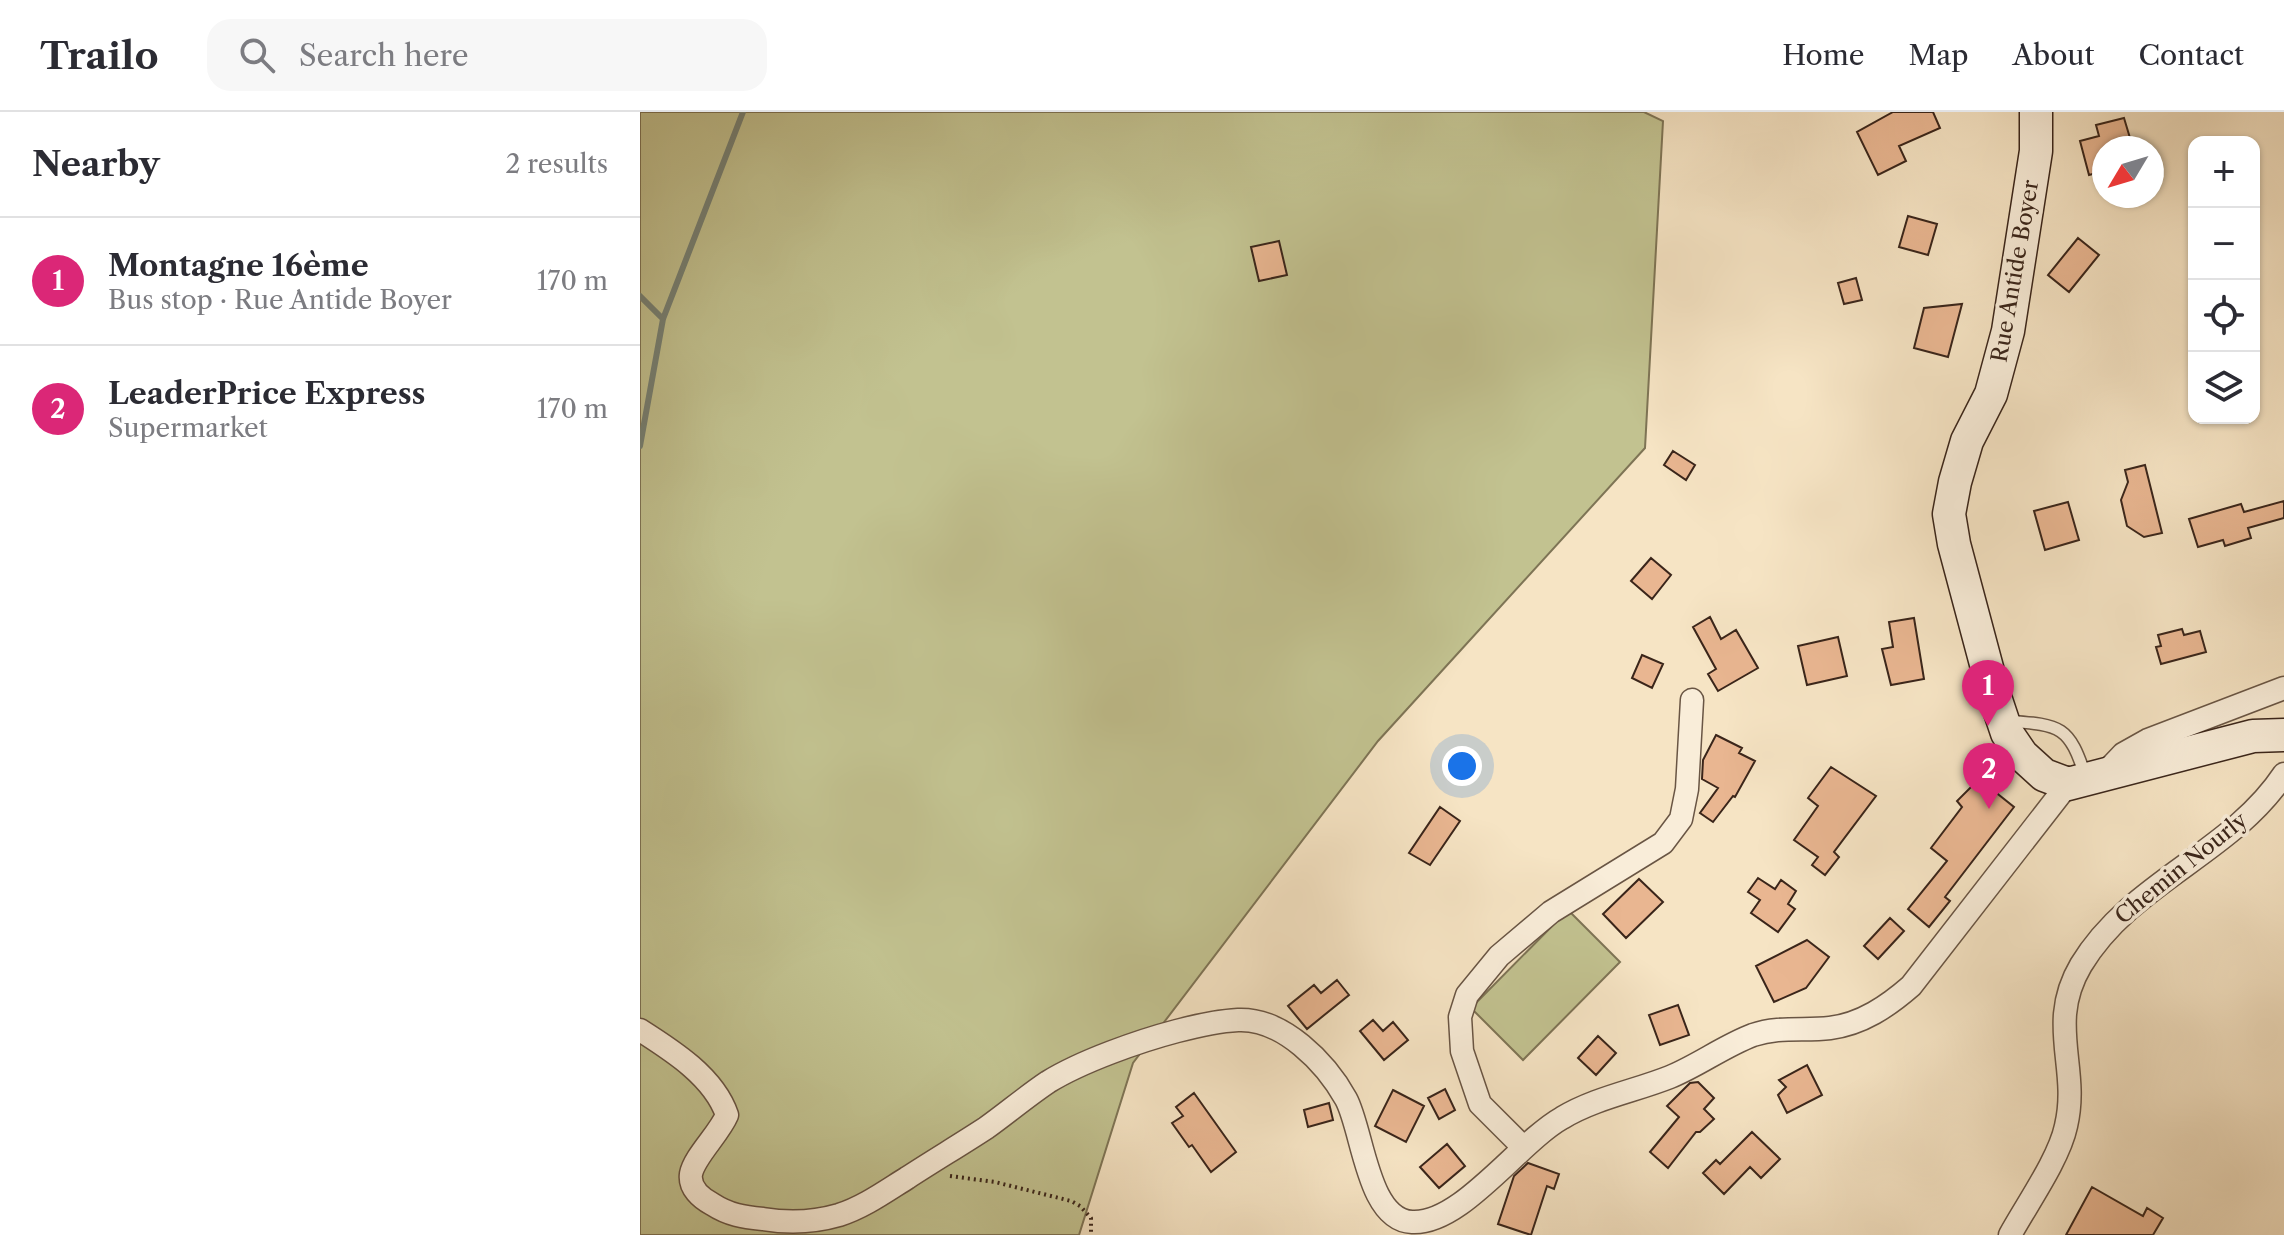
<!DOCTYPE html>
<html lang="en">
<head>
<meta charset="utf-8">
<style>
  body { margin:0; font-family:"Libre Caslon Text",serif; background:#f7f7f7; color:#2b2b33 }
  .controls { position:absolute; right:24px; top:24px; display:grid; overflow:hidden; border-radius:16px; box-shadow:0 2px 6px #0004 }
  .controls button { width:72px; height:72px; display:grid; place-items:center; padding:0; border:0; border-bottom:2px solid #e1e1e2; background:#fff; color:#2b2b33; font:40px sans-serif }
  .compass { position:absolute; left:1452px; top:24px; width:72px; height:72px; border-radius:50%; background:#fff; box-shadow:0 2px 6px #0004; rotate:232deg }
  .you { position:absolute; left:822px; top:654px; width:28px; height:28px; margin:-20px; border:6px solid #fff; border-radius:50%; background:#1a73e8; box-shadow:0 0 0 12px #1a73e833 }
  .badge { display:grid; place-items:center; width:52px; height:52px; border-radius:50%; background:#db2777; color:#fff; font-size:26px; font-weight:700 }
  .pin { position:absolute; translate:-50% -66px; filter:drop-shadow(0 2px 4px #0008) }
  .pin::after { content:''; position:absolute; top:42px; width:28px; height:24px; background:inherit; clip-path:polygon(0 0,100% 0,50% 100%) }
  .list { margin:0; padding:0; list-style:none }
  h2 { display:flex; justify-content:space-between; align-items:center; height:104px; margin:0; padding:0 32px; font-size:34px }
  h2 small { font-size:26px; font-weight:400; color:#7c7c81 }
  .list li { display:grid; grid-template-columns:52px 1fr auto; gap:24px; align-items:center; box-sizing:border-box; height:128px; padding:0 32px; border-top:2px solid #e1e1e2 }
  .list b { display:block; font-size:30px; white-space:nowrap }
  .list p { margin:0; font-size:26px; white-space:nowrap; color:#7c7c81 }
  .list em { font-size:26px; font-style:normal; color:#7c7c81 }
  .icon { flex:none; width:44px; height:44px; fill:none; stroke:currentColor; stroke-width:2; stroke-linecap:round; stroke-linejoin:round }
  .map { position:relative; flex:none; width:1644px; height:1123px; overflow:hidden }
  header { display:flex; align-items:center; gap:48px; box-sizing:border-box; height:112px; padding:0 40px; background:#fff; border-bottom:2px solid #e1e1e2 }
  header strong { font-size:38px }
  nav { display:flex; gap:44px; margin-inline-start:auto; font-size:28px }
  .search { width:560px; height:72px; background:#f7f7f7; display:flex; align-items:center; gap:20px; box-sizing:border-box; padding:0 28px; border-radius:24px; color:#7c7c81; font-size:30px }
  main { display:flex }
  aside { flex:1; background:#fff }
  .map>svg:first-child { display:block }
  .green { fill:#c2c290; stroke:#7e7455; stroke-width:2 }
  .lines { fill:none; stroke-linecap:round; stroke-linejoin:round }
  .stream { stroke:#758175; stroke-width:6 }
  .building { fill:#e9b691; stroke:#3a251a; stroke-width:2 }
  .lane-casing { stroke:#695544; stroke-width:14 }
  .street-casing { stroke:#695544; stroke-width:25 }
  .secondary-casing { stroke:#3a251a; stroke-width:35 }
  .path { stroke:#3a251a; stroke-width:4; stroke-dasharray:2 4; stroke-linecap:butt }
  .lane { stroke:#f9edd9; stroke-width:11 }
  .street { stroke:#f9edd9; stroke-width:22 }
  .secondary { stroke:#f9edd9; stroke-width:32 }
  .labels { text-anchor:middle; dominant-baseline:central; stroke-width:7; stroke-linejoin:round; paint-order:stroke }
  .street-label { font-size:22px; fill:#3a251a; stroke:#f9edd9 }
</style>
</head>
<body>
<header>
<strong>Trailo</strong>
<div class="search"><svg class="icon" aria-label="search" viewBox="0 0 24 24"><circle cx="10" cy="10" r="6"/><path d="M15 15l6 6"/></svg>Search here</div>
<nav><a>Home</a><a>Map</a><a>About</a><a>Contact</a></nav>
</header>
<main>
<aside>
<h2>Nearby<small>2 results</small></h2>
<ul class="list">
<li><span class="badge">1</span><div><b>Montagne 16ème</b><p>Bus stop · Rue Antide Boyer</p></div><em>170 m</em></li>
<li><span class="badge">2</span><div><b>LeaderPrice Express</b><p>Supermarket</p></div><em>170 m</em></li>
</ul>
</aside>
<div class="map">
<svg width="1644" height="1123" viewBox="0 0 1644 1123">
  <rect width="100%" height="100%" fill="#f6e4c4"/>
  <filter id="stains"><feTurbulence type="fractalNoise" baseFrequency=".0025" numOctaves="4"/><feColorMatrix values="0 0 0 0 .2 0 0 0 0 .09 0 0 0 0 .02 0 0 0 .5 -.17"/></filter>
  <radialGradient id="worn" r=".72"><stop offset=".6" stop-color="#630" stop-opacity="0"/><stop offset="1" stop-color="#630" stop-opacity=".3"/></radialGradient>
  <path class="green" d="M0 0H1004L1023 9 1005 336 738 629 493 951 439 1123H0Z
    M928 798 980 850 883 948 831 896Z"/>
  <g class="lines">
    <path class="stream" d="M0 184 23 207
      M0 334 23 207 103 0"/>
  </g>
  <path class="building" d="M1253 0H1293L1300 16 1259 34 1266 49 1238 63 1217 20Z
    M1484 6 1493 36H1464V59L1449 63 1440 29 1459 24 1456 13Z
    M1268 104 1297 112 1288 143 1259 135Z
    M1438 126 1459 143 1429 180 1408 163Z
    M639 129 647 163 619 169 611 135Z
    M1216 166 1222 188 1204 192 1198 171Z
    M1322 192 1308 245 1274 236 1284 196Z
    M1033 339 1055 353 1046 368 1024 353Z
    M1505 353 1522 421 1504 425 1487 414 1481 388 1488 370 1485 358Z
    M1644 389V406L1608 416 1611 426 1585 434 1583 428 1558 435 1549 407 1601 392 1604 400Z
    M1428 390 1439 428 1405 438 1394 399Z
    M1011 446 1031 463 1012 487 991 469Z
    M1070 505 1081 527 1096 518 1118 556 1078 579 1068 562 1076 557 1053 515Z
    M1274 506 1284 567 1251 573 1242 537 1253 535 1249 510Z
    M1542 517 1544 523 1560 519 1566 540 1521 552 1516 535 1521 534 1518 523Z
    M1198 525 1207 564 1167 573 1158 534Z
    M1002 543 1023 552 1012 576 992 566Z
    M1076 623 1102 636 1099 641 1115 649 1095 685 1093 684 1073 710 1060 701 1078 676 1062 667 1063 648Z
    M1191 655 1236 684 1194 740 1199 745 1185 763 1172 753 1178 745 1154 728 1178 694 1168 686Z
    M1339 667 1374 695 1305 785 1310 789 1289 815 1268 797 1307 749 1291 736 1322 695 1317 689Z
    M800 695 820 709 790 753 769 741Z
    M1118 766 1135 777 1141 768 1156 779 1148 792 1155 797 1138 820 1111 801 1120 788 1108 780Z
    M999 767 1023 790 986 826 963 802Z
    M1250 806 1264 819 1238 847 1224 834Z
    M1167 828 1189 845 1166 876 1134 890 1116 854Z
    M697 868 709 883 667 917 648 894 674 873 681 881Z
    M1038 893 1049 923 1020 933 1009 903Z
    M733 908 743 919 753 910 768 928 744 948 720 919Z
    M958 924 976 941 956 963 938 946Z
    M1167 953 1182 983 1147 1001 1138 983 1146 975 1139 968Z
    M1058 970 1074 986 1064 997 1074 1007 1060 1020H1056L1028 1056 1010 1040 1039 1005 1027 994 1050 971Z
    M805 977 815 998 799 1007 788 986Z
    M753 978 784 994 766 1030 735 1014Z
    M554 981 596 1040 571 1060 552 1033 549 1035 532 1011 543 1004 536 995Z
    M689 991 693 1008 668 1015 664 998Z
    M1112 1020 1140 1047 1121 1066 1110 1055 1084 1082 1063 1061 1076 1048 1080 1052Z
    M807 1032 825 1054 799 1076 780 1055Z
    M888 1051 919 1062 914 1077 907 1074 891 1123 858 1112 874 1064Z
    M1452 1075 1503 1104 1507 1096 1523 1106 1513 1123H1426Z"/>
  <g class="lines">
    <g class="lane-casing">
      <path id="lane" d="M1367 609C1421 613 1429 613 1446 666"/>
    </g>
    <g class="street-casing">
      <path id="street" d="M1465 661 1483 642 1508 628 1644 576
        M0 918C33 939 74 965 87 1003 79 1022 54 1045 51 1062 49 1076 61 1086 72 1092 89 1103 103 1105 123 1107 147 1111 175 1110 199 1103 224 1095 246 1079 267 1066 293 1049 320 1033 346 1016 367 1001 387 984 408 970 442 949 499 929 537 919 556 914 579 909 598 908 643 906 686 951 706 987 723 1018 727 1108 772 1110 821 1113 878 1031 922 1006 955 986 995 979 1030 965 1059 953 1084 934 1113 923 1139 914 1164 919 1190 916 1222 912 1248 894 1271 874L1428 672
        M883 1035 840 992 822 939 820 905 827 883 859 844 911 800 1023 731 1041 707 1047 677 1052 588
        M1370 1123C1387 1092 1419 1047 1426 1014 1440 955 1406 912 1441 853 1492 769 1591 742 1644 662"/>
    </g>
    <g class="secondary-casing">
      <path id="secondary" d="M1396 0V39L1368 219 1351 282 1327 329 1315 370 1309 402 1314 432 1354 582 1367 621 1382 643 1404 663 1428 672 1613 624 1644 623"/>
    </g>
    <path class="path" d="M310 1064 355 1070 431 1089 440 1094 451 1106V1123"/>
    <use href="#lane" class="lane"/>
    <use href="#street" class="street"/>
    <use href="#secondary" class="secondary"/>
  </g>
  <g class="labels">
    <g class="street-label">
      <text transform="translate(1375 159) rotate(-80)">Rue Antide Boyer</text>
      <text transform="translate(1541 756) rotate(-39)">Chemin Nourly</text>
    </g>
  </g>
  <rect width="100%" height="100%" filter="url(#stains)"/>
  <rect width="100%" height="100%" fill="url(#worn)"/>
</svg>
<div class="controls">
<button>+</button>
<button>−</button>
<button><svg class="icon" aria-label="locate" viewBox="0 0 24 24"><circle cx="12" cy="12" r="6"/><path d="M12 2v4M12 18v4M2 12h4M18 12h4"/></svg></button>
<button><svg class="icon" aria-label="layers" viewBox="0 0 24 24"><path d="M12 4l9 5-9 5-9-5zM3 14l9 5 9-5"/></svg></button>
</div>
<svg class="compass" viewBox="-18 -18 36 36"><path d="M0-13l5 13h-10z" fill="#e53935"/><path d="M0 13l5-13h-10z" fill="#7c7c81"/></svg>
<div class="you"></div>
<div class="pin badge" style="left:1348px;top:614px">1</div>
<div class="pin badge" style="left:1349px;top:697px">2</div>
</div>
</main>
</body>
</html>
